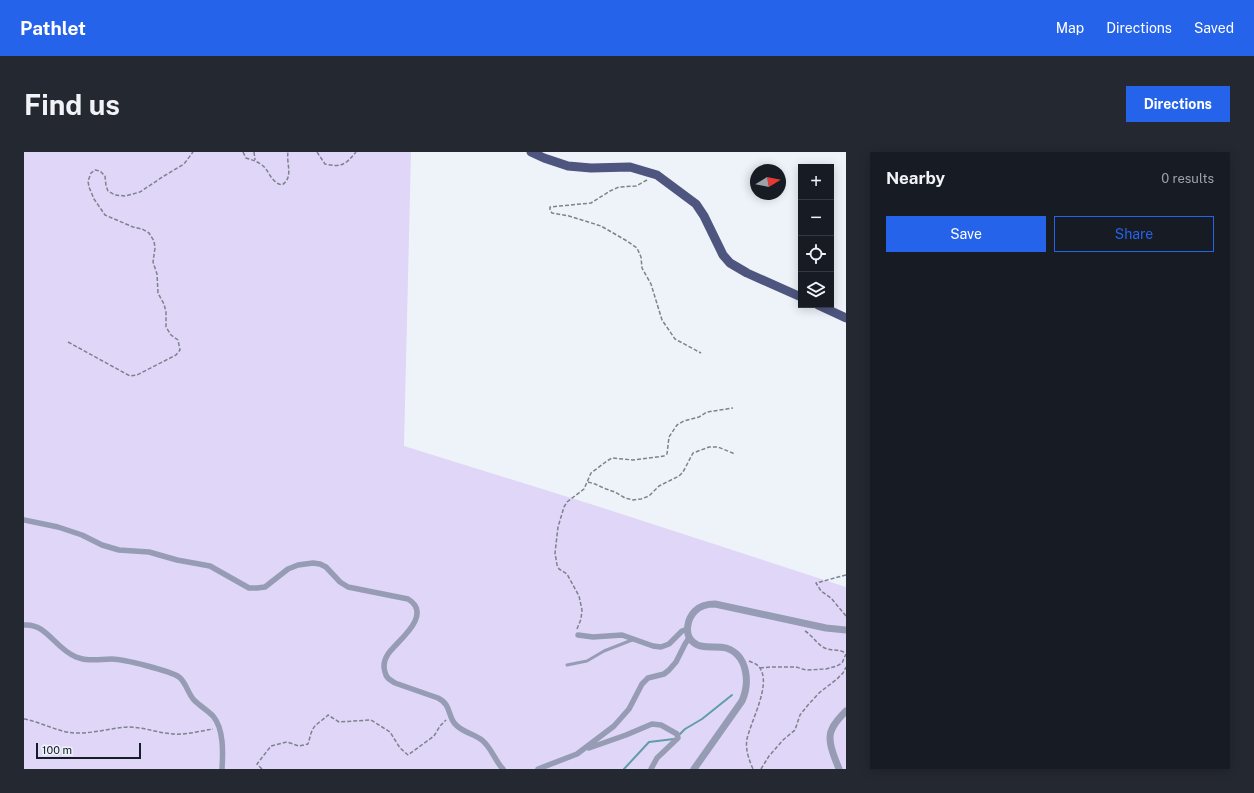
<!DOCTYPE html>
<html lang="en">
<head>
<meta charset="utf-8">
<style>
  body { margin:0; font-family:"Public Sans",sans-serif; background:#242831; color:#f1f3f6 }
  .controls { position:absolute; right:12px; top:12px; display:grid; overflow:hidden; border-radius:0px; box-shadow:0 2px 10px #0003 }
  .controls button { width:36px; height:36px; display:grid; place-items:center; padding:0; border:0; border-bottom:1px solid #363941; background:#171b24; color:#f1f3f6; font:20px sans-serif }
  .compass { position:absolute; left:726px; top:12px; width:36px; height:36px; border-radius:50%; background:#171b24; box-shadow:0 2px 10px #0003; rotate:80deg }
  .scale { position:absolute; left:12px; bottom:10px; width:105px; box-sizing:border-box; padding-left:4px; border:2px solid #141d28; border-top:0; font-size:11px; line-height:14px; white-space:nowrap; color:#141d28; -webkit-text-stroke:3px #eef3f9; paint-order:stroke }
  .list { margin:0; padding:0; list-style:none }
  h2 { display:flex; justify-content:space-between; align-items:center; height:52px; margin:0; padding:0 16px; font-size:17px }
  h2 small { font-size:13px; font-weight:400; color:#9ea1a6 }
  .actions { display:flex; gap:8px; padding:12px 16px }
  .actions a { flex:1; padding:9px 0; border:1px solid #2563eb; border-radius:0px; text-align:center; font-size:14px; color:#2563eb }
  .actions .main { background:#2563eb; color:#fff }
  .icon { flex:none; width:22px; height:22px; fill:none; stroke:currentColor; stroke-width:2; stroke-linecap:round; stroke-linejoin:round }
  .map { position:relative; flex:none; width:822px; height:617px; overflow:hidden; border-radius:0px }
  header { display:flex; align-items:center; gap:24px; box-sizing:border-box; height:56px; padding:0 20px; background:#2563eb; color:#fff }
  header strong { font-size:19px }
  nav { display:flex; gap:22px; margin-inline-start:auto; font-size:14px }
  .intro { display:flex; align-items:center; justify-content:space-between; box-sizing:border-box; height:96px; padding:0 24px }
  h1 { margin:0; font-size:28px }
  .button { padding:10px 18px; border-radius:0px; background:#2563eb; color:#fff; font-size:14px; font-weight:700 }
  main { display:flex; gap:24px; padding:0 24px }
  aside { flex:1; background:#171b24; border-radius:0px; box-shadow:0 2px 10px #0003 }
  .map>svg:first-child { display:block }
  .green { fill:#e0d6f7 }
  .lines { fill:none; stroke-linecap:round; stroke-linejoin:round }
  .stream { stroke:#609da6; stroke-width:2 }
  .path { stroke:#7c838c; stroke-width:1.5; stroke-dasharray:4 2; stroke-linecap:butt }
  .service { stroke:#979cb5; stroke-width:3 }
  .minor { stroke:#979cb5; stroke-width:5.5 }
  .tertiary { stroke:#979cb5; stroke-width:7 }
  .primary { stroke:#4e557f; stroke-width:9 }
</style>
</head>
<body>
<header>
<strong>Pathlet</strong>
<nav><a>Map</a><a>Directions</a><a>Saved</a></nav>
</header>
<div class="intro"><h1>Find us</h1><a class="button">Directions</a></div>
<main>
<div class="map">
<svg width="822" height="617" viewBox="0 0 822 617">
  <rect width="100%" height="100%" fill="#eef3f9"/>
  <path class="green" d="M0 0H387L380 294 576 355 822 435V617H0Z"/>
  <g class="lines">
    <path class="stream" d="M655 583 661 577 678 567 708 543
      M600 617 625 590 650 587"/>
    <path class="path" d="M219 0 222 6C228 8 233 9 238 13 246 19 246 30 258 33 270 25 262 12 264 0
      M230 0 231 8
      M293 0 301 12C318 16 322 12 332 0
      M623 28 612 34 595 35 586 39 567 51 526 55V58L528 61 545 64 577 74 603 89 613 96 617 105 618 116 627 132 638 168 651 187 677 201
      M44 190 106 224 113 223 152 203 156 198 154 188 147 183 142 175V160L140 152 134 141 133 122 129 110 131 96 130 89 125 81 118 77 109 75 81 63 70 47 65 35 64 29 67 21 71 18 76 19 81 24 82 34 84 39 91 43 101 44 116 40 140 24 160 12 169 0
      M564 330 571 332 582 337 591 340 601 346 609 348 617 347 625 344 635 334 655 324 659 320 669 301 685 295H694L711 302
      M822 423 792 431 797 439 807 446 822 464
      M553 477 557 467 558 458 555 444 543 422 535 417 533 413 531 401 534 375 540 355 543 350 560 337 567 321 583 309 588 306 609 308 640 304 643 302 645 285 653 273 660 269 675 265 683 260 709 256
      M781 479C789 484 794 494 803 497 810 499 816 497 821 501
      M725 509C730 511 735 513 737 518 746 535 727 569 723 587 721 597 725 608 729 617
      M736 516 746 515H772L782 518 802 517 813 514 818 511 822 502
      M0 567C17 570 34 580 50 581 68 582 86 576 104 575 120 575 134 581 149 582 162 583 176 579 189 577
      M238 617 233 612 247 594 263 590 275 594 284 592C286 586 287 578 291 574 295 570 300 567 304 563L315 570 347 568 366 580 376 596 384 603 410 584 416 574 422 568
      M737 617 745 604 759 588 771 578 776 563 784 553 795 541 813 527 819 521 822 515"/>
    <path class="service" d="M543 513 563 509 580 499 608 488"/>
    <path class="minor" d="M0 368 34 375 58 383 78 393 95 398 125 400 153 408 186 414 225 436H233L241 435 264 417 274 413 289 411 296 412 302 415 316 430 324 435 384 447C410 463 373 489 364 502 360 508 359 514 361 520 362 526 366 528 371 531L414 546C428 553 423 564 432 573 440 581 451 582 459 589 468 597 471 609 479 617
      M0 473C23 471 30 496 52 505 64 510 76 507 88 507 99 507 147 519 155 525 162 530 164 542 170 548 176 554 183 558 189 564 200 577 199 601 198 617
      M554 483 569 485 598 483 629 494 637 495 645 492 658 479 664 477
      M565 596 602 583 628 572 637 573 653 582 654 586 633 606 627 617
      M514 617 553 602 590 574 605 557 618 532 624 526 640 522 645 518 652 510 661 492 665 486"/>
    <path class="tertiary" d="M670 617 718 549C726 531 724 503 702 496 692 493 677 498 669 490 660 483 663 467 671 459 676 454 684 452 691 452L802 476 822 478
      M815 617C811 606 802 588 808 577 811 570 817 564 822 559"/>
    <path class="primary" d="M507 0 520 6 544 14 567 16 606 15 633 23 672 52 680 64 699 103 706 111 723 121 777 145
      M794 153 822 166"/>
  </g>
</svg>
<div class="controls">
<button>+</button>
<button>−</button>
<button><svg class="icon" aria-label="locate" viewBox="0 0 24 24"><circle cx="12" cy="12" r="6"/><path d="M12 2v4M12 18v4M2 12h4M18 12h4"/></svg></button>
<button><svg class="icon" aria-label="layers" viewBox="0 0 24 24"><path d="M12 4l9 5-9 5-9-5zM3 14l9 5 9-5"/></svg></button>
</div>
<svg class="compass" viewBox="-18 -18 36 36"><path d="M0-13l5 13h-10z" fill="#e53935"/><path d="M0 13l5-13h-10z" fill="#9ea1a6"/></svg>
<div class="scale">100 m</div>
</div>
<aside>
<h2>Nearby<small>0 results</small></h2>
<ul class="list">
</ul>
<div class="actions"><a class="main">Save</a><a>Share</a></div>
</aside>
</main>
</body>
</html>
